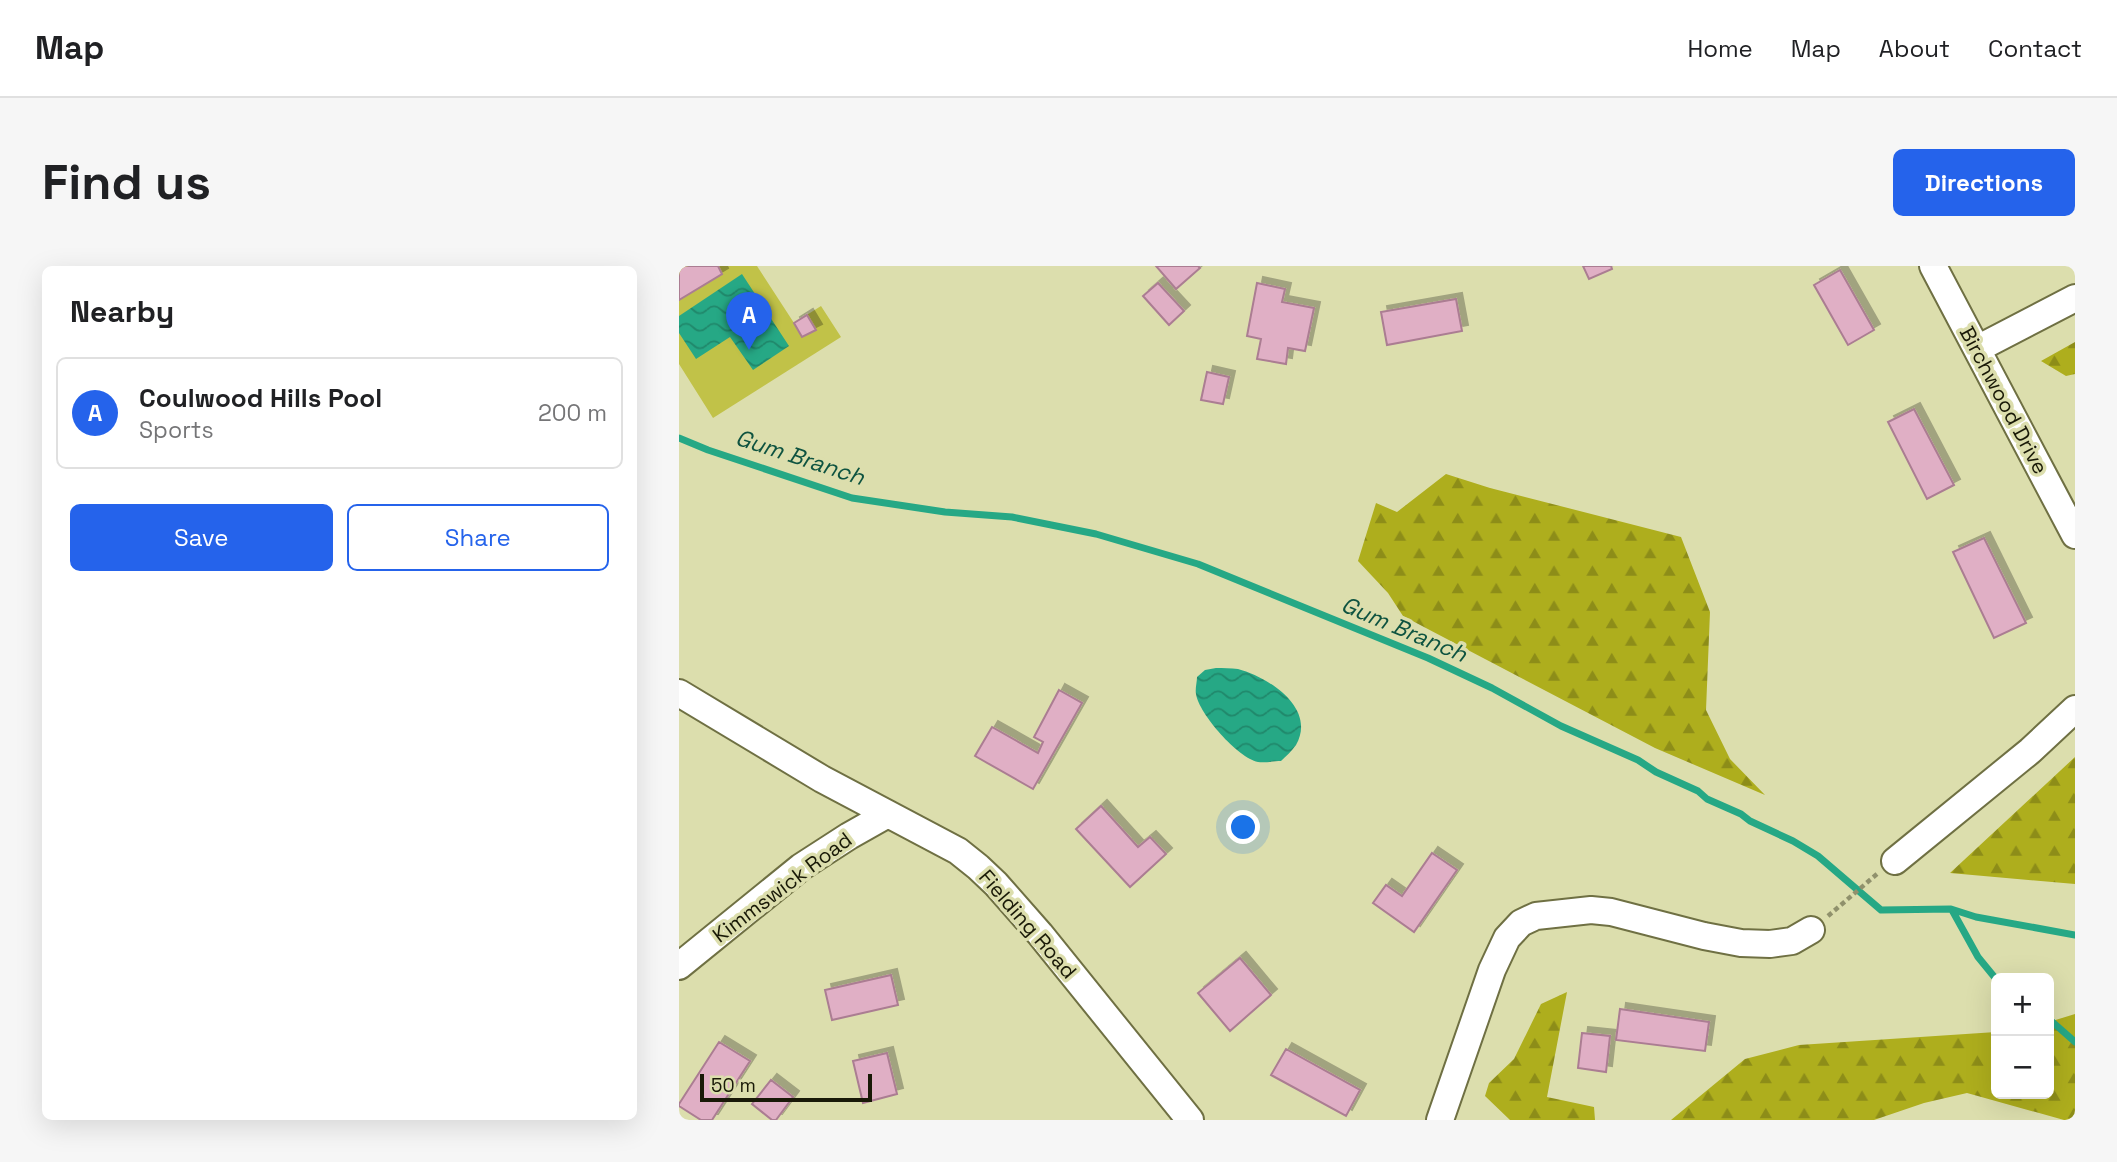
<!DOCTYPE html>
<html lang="en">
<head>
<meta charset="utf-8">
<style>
  body { margin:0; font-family:"Space Grotesk",sans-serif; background:#f6f6f6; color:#202124 }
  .controls { position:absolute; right:21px; bottom:21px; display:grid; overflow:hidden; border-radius:10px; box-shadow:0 7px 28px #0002 }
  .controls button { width:63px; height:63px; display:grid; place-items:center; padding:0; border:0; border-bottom:2px solid #e0e0e0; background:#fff; color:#202124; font:35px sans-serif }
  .scale { position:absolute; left:21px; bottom:18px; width:172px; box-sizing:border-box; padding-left:7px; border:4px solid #191907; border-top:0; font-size:19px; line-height:24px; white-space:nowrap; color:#191907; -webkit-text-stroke:5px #dcdead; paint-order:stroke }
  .you { position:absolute; left:565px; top:562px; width:24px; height:24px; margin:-18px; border:5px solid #fff; border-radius:50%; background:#1a73e8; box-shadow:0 0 0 10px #1a73e833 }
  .badge { display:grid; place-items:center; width:46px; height:46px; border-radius:50%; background:#2563eb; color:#fff; font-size:23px; font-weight:700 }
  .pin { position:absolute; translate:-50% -58px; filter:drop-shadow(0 2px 4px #0008) }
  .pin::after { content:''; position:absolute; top:37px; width:24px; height:21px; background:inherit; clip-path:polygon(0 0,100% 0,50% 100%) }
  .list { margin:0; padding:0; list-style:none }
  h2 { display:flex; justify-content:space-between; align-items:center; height:91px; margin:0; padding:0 28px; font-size:30px }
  h2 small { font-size:23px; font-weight:400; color:#757577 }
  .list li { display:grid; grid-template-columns:46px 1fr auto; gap:21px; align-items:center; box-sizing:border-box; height:112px; margin:0 14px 14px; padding:0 14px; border:2px solid #e0e0e0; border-radius:10px }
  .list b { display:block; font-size:26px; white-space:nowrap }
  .list p { margin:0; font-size:23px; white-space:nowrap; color:#757577 }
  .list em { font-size:23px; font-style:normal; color:#757577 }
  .actions { display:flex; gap:14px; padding:21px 28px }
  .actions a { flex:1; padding:16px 0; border:2px solid #2563eb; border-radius:10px; text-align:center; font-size:24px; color:#2563eb }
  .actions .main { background:#2563eb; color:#fff }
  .map { position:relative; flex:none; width:1396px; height:854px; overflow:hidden; border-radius:10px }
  header { display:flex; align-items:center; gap:42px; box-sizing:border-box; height:98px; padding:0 35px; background:#fff; border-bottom:2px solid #e0e0e0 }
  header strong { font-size:33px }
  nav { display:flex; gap:38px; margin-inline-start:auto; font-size:24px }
  .intro { display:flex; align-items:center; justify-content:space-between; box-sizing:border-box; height:168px; padding:0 42px }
  h1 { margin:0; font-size:49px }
  .button { padding:18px 32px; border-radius:10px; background:#2563eb; color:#fff; font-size:24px; font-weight:700 }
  main { display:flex; gap:42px; padding:0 42px }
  aside { flex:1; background:#fff; border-radius:10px; box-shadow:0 7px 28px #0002 }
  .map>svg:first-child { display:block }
  .grass { fill:#c1c248 }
  .forest { fill:url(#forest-firs) }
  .water { fill:url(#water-waves) }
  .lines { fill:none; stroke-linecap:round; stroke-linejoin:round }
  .stream { stroke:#26a885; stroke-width:7 }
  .building { fill:#e0afc5; stroke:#ab7d92; stroke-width:2; filter:url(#shadow) }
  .minor-casing { stroke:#6f7043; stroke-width:30 }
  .path { stroke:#90916c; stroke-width:4.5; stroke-dasharray:5 3.5; stroke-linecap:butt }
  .minor { stroke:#fff; stroke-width:26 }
  .labels { text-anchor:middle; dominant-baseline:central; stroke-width:7; stroke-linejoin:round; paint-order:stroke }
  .street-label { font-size:21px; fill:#191907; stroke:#dcdead }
  .water-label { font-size:23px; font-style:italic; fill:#0e5340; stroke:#dcdead }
</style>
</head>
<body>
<header>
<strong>Map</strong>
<nav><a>Home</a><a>Map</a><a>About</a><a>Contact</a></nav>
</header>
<div class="intro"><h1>Find us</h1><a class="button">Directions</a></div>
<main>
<aside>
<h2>Nearby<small></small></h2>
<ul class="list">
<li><span class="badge">A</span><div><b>Coulwood Hills Pool</b><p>Sports</p></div><em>200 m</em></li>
</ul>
<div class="actions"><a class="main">Save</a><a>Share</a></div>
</aside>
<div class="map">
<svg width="1396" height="854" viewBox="0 0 1396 854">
  <defs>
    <pattern id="forest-firs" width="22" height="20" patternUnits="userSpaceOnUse" patternTransform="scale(1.75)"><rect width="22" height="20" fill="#aeae1d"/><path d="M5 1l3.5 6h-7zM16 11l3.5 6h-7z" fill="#8d8d18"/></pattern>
    <pattern id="water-waves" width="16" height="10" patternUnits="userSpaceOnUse" patternTransform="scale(1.75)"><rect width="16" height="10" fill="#26a885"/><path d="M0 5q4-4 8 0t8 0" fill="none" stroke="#20886b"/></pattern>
    <filter id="shadow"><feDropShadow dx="6" dy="-6" stdDeviation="0" flood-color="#0004"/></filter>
  </defs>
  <rect width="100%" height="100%" fill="#dcdead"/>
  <path class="grass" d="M0 0H78L115 57 142 40 162 71 34 152 0 98Z"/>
  <path class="forest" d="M1396 76V108L1387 110 1362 95Z
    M767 208 811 222 1002 271 1031 346 1027 444 1051 493 1086 529 976 482 724 350 709 327 679 295 697 237 718 246Z
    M1396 491V618L1271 607Z
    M888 726 868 831 915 841 916 854H831L806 830 810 817 835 793 862 738Z
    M1396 748V854H1385L1288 827 1245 837 1195 854H992L1066 793 1120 779 1317 766V828H1370V756Z"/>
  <path class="water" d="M63 8 110 80 74 104 51 71 17 93 0 67V50Z
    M537 402C544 402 552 402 559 403 589 411 638 442 617 479 613 485 607 490 602 495 595 495 586 497 579 496 559 492 520 448 517 428 516 423 518 416 518 411L526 404Z"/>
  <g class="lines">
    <path class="stream" d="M0 172 29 184 173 232 266 246 333 251 417 268 519 298 749 392 813 422 882 460 959 494 977 506 1019 525 1028 533 1062 548 1071 555 1114 575 1139 590 1202 644 1272 643 1297 651 1396 669
      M1273 644 1299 691 1317 713
      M1370 753 1396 776"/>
  </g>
  <path class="building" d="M0 0H39L43 8 0 34Z
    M477 0H519L521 2 497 23Z
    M904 0H932L933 3 910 13Z
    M1161 4 1195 64 1169 79 1135 19Z
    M479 17 505 45 490 59 464 30Z
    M578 17 606 23 603 36 635 42 626 85 609 82 607 98 578 93 582 73 568 70Z
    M777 33 783 65 708 79 702 46Z
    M128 49 137 64 123 71 115 57Z
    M528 106 550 111 544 138 522 134Z
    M1235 143 1275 219 1248 233 1209 156Z
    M1305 272 1347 357 1315 372 1274 286Z
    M380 424 403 437 354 523 296 490 313 461 359 487 364 476 355 471Z
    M422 540 459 581 471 571 487 588 451 621 397 563Z
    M753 587 778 604 735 666 694 637 707 619 723 630Z
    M561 692 592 729 551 765 519 727Z
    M212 709 219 739 153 754 146 724Z
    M941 743 1030 756 1026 785 937 774Z
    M903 767 931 770 927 806 899 802Z
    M40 776 71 795 33 854H22L0 840V838Z
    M607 783 681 824 667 850 592 809Z
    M208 787 218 828 184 837 174 795Z
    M92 814 114 831 97 854H93L73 838Z"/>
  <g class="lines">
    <g class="minor-casing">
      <path id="minor" d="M1254 0 1396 269
        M1298 83 1396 32
        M0 427 143 513 279 585 299 601 317 618 361 668 511 854
        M1216 595 1351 485 1396 443
        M0 700 122 601 170 570 209 548
        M761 854 813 704 828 672 842 657 857 650 912 644 932 646 1025 670 1062 677 1091 678 1113 675 1132 664"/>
    </g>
    <path class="path" d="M1149 650 1198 608"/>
    <use href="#minor" class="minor"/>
  </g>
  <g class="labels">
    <g class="street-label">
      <text transform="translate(1325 134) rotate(62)">Birchwood Drive</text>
      <text transform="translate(103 621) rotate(-37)">Kimmswick Road</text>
      <text transform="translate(349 658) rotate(49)">Fielding Road</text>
    </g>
    <g class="water-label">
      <text transform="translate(121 191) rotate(18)">Gum Branch</text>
      <text transform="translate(725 363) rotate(23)">Gum Branch</text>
    </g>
  </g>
</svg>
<div class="controls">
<button>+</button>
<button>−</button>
</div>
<div class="scale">50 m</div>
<div class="you"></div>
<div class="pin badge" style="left:70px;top:84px">A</div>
</div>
</main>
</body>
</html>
